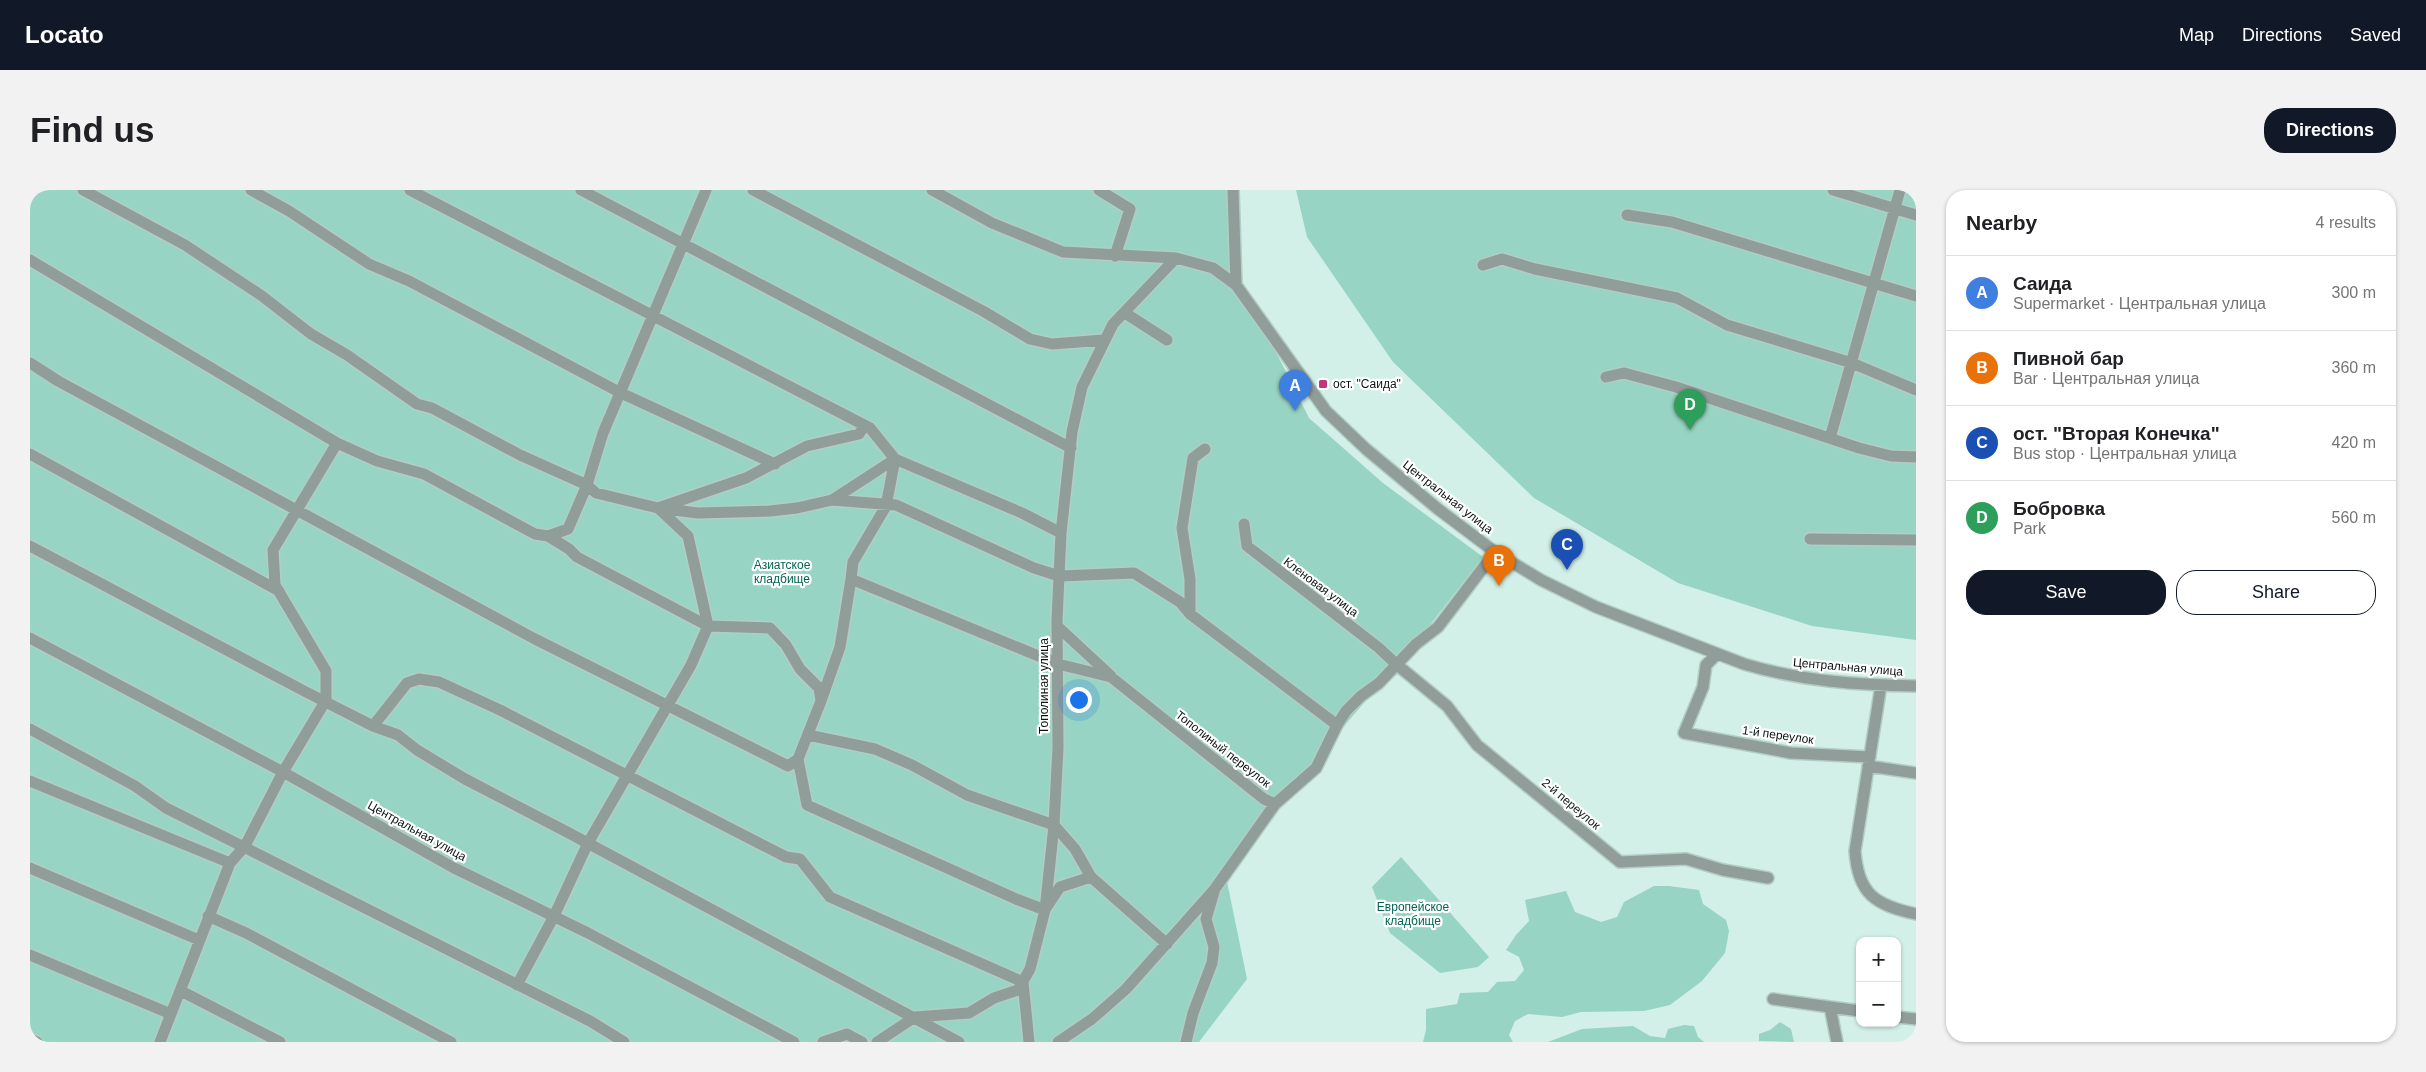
<!DOCTYPE html>
<html lang="en">
<head>
<meta charset="utf-8">
<style>
  body { margin:0; font-family:Arial,sans-serif; background:#f2f2f2; color:#202124 }
  .controls { position:absolute; right:15px; bottom:15px; display:grid; overflow:hidden; border-radius:10px; box-shadow:0 1px 4px #0004 }
  .controls button { width:45px; height:45px; display:grid; place-items:center; padding:0; border:0; border-bottom:1px solid #e0e0e0; background:#fff; color:#202124; font:25px sans-serif }
  .you { position:absolute; left:1048px; top:509px; width:18px; height:18px; margin:-12px; border:4px solid #fff; border-radius:50%; background:#1a73e8; box-shadow:0 0 0 8px #1a73e833 }
  .badge { display:grid; place-items:center; width:32px; height:32px; border-radius:50%; background:#111827; color:#fff; font-size:16px; font-weight:700 }
  .pin { position:absolute; translate:-50% -41px; filter:drop-shadow(0 1px 2px #0008) }
  .pin::after { content:''; position:absolute; top:26px; width:18px; height:15px; background:inherit; clip-path:polygon(0 0,100% 0,50% 100%) }
  .list { margin:0; padding:0; list-style:none }
  h2 { display:flex; justify-content:space-between; align-items:center; height:65px; margin:0; padding:0 20px; font-size:21px }
  h2 small { font-size:16px; font-weight:400; color:#757577 }
  .list li { display:grid; grid-template-columns:32px 1fr auto; gap:15px; align-items:center; box-sizing:border-box; height:75px; padding:0 20px; border-top:1px solid #e0e0e0 }
  .list b { display:block; font-size:19px; white-space:nowrap }
  .list p { margin:0; font-size:16px; white-space:nowrap; color:#757577 }
  .list em { font-size:16px; font-style:normal; color:#757577 }
  .actions { display:flex; gap:10px; padding:15px 20px }
  .actions a { flex:1; padding:11px 0; border:1px solid #111827; border-radius:20px; text-align:center; font-size:18px; color:#111827 }
  .actions .main { background:#111827; color:#fff }
  .map { position:relative; flex:none; width:1886px; height:852px; overflow:hidden; border-radius:20px }
  header { display:flex; align-items:center; gap:30px; box-sizing:border-box; height:70px; padding:0 25px; background:#111827; color:#fff }
  header strong { font-size:24px }
  nav { display:flex; gap:28px; margin-inline-start:auto; font-size:18px }
  .intro { display:flex; align-items:center; justify-content:space-between; box-sizing:border-box; height:120px; padding:0 30px }
  h1 { margin:0; font-size:35px }
  .button { padding:12px 22px; border-radius:20px; background:#111827; color:#fff; font-size:18px; font-weight:700 }
  main { display:flex; gap:30px; padding:0 30px }
  aside { flex:1; background:#fff; border-radius:20px; box-shadow:0 1px 4px #0004 }
  .map>svg:first-child { display:block }
  .green { fill:#98d4c3 }
  .lines { fill:none; stroke-linecap:round; stroke-linejoin:round }
  .minor-casing { stroke:#b2cdc5; stroke-width:14 }
  .minor { stroke:#909d99; stroke-width:11 }
  .poi-dot { fill:#bf397a; stroke:#fff; stroke-width:2 }
  .labels { text-anchor:middle; dominant-baseline:central; stroke-width:4.5; stroke-linejoin:round; paint-order:stroke }
  .poi-label { font-size:12px; fill:#0a1512; stroke:#fff; text-anchor:start }
  .street-label { font-size:12px; fill:#0a1512; stroke:#fff }
  .park-label { font-size:12px; fill:#046453; stroke:#fff }
</style>
</head>
<body>
<header>
<strong>Locato</strong>
<nav><a>Map</a><a>Directions</a><a>Saved</a></nav>
</header>
<div class="intro"><h1>Find us</h1><a class="button">Directions</a></div>
<main>
<div class="map">
<svg width="1886" height="852" viewBox="0 0 1886 852">
  <rect width="100%" height="100%" fill="#d2f0e7"/>
  <path class="green" d="M0 0H1203L1206 95 1244 158 1279 228 1353 293 1453 367 1396 440 1194 677 1217 789 1169 852H0Z
    M1266 0H1886V450L1782 436 1648 393 1504 308 1363 172 1277 47Z
    M1371 667 1459 767 1448 777 1410 783 1360 743 1342 697Z
    M1624 696H1639L1669 700 1673 714 1696 730 1699 741 1695 763 1672 791 1640 815 1614 821 1551 822 1532 827 1498 824 1485 831 1479 845 1483 852H1393L1396 840V819L1427 814 1430 803 1458 802 1467 792 1485 791 1494 780 1489 767 1476 760 1486 745 1499 731 1495 710 1536 701 1545 722 1571 732 1587 727 1594 712Z
    M1750 832 1761 839 1764 852 1729 851V844L1740 840Z
    M1654 835 1664 836 1668 847 1674 852H1518L1552 839 1603 836 1620 846 1635 848 1638 839Z"/>
  <g class="lines">
    <g class="minor-casing">
      <path id="minor" d="M53 0 155 55 232 106 281 144 317 165 387 214 402 218 490 265 557 295 566 303 628 318 668 323 740 321 767 318 802 310 866 315 1004 378 1029 386
        M221 0 259 21 339 74 379 91 591 203 745 274
        M380 0 840 238 865 269 992 323 1031 343
        M551 0 1041 258
        M723 0 953 121 1000 149 1022 154 1074 150
        M902 0 962 33 1033 62 1146 68 1183 78 1206 95
        M1069 0 1100 19 1085 66
        M1203 0 1206 95 1296 221 1336 259 1408 319 1465 362 1511 390 1566 417 1714 474C1770 491 1828 495 1886 496
        M1803 0 1886 25
        M1597 25 1642 32 1886 106
        M0 70 307 253
        M1453 75 1472 69 1505 79 1647 108 1697 135 1822 173 1886 200
        M1095 123 1137 150
        M0 173 28 191 505 449 758 576 768 569 777 615 986 709 1015 720
        M1576 187 1594 183 1646 197 1829 258 1861 266 1886 267
        M1800 248 1870 0
        M0 264 249 401
        M802 310 865 269 856 316 823 372 821 389
        M1214 334 1217 356 1349 458 1366 474 1417 516 1447 555 1590 672 1656 669 1693 680 1738 688
        M518 346 539 359 547 367 678 436 740 438 756 455 770 479 789 498 791 511 768 569
        M1780 349 1886 350
        M0 356 276 502 343 536 368 545 387 560 435 589 537 642 929 852
        M1031 386 1104 383 1150 412 1160 424 1307 535
        M1160 424V389L1152 338 1163 268 1175 259
        M1027 436 1081 486
        M0 448 253 582 424 678 558 743 764 852
        M1687 464 1676 475 1673 497 1654 543 1761 563 1840 567
        M1851 495 1825 661C1828 704 1845 715 1886 724
        M791 511 810 457 821 389 1028 474 1081 487 1234 609 1245 614
        M343 536 377 493 389 489 409 492 470 520 756 667 770 669 800 707 993 792
        M0 539 105 596 136 618 560 831 594 852
        M778 545 845 559 882 575 937 605 1024 635
        M1838 576 1886 583
        M0 591 200 673
        M1024 635 1045 659 1061 687 1137 754
        M0 678 169 750
        M1016 718 1030 697 1061 687
        M178 726 216 743 421 852
        M0 765 141 824
        M993 792 999 852
        M487 795 524 726 558 653 661 475 678 436 658 346 628 318 716 288 777 256 829 244 835 235
        M151 801 250 852
        M1743 809 1800 817
        M1867 827 1886 829
        M0 849 7 852
        M130 852 200 673 215 656 253 582 296 510V481L245 395 243 360 307 253 347 271 394 284 505 344 518 346 538 339 557 295 573 243 676 0
        M793 852 817 844 832 852
        M847 852 885 827 939 823 964 808 988 800 1000 779 1015 720 1024 635 1028 558 1027 430 1031 343 1042 242 1052 197 1083 134 1146 68
        M1028 852 1062 829 1096 799 1184 700 1245 614 1286 578 1307 535 1316 521 1331 506 1349 493 1386 454 1408 437 1465 362
        M1156 852 1163 823 1182 773 1184 757 1176 729 1184 702
        M1807 852 1800 817 1830 821"/>
    </g>
    <use href="#minor" class="minor"/>
  </g>
  <rect class="poi-dot" x="1288" y="189" width="10" height="10" rx="2.5"/>
  <g class="labels">
    <g class="poi-label">
      <text x="1303" y="194">ост. "Саида"</text>
    </g>
    <g class="street-label">
      <text transform="translate(1418 307) rotate(38)">Центральная улица</text>
      <text transform="translate(1291 397) rotate(37)">Кленовая улица</text>
      <text transform="translate(1818 477) rotate(5)">Центральная улица</text>
      <text transform="translate(1014 496) rotate(-90)">Тополиная улица</text>
      <text transform="translate(1748 545) rotate(8)">1-й переулок</text>
      <text transform="translate(1193 559) rotate(38)">Тополиный переулок</text>
      <text transform="translate(1541 614) rotate(40)">2-й переулок</text>
      <text transform="translate(387 641) rotate(29)">Центральная улица</text>
    </g>
    <g class="park-label">
      <text x="752" y="375">Азиатское<tspan x="752" dy="14">кладбище</tspan></text>
      <text x="1383" y="717">Европейское<tspan x="1383" dy="14">кладбище</tspan></text>
    </g>
  </g>
</svg>
<div class="controls">
<button>+</button>
<button>−</button>
</div>
<div class="you"></div>
<div class="pin badge" style="left:1265px;top:221px;background:#3f7fe0">A</div>
<div class="pin badge" style="left:1469px;top:396px;background:#e8710a">B</div>
<div class="pin badge" style="left:1537px;top:380px;background:#1a4fb4">C</div>
<div class="pin badge" style="left:1660px;top:240px;background:#2e9e5b">D</div>
</div>
<aside>
<h2>Nearby<small>4 results</small></h2>
<ul class="list">
<li><span class="badge" style="background:#3f7fe0">A</span><div><b>Саида</b><p>Supermarket · Центральная улица</p></div><em>300 m</em></li>
<li><span class="badge" style="background:#e8710a">B</span><div><b>Пивной бар</b><p>Bar · Центральная улица</p></div><em>360 m</em></li>
<li><span class="badge" style="background:#1a4fb4">C</span><div><b>ост. &quot;Вторая Конечка&quot;</b><p>Bus stop · Центральная улица</p></div><em>420 m</em></li>
<li><span class="badge" style="background:#2e9e5b">D</span><div><b>Бобровка</b><p>Park</p></div><em>560 m</em></li>
</ul>
<div class="actions"><a class="main">Save</a><a>Share</a></div>
</aside>
</main>
</body>
</html>
